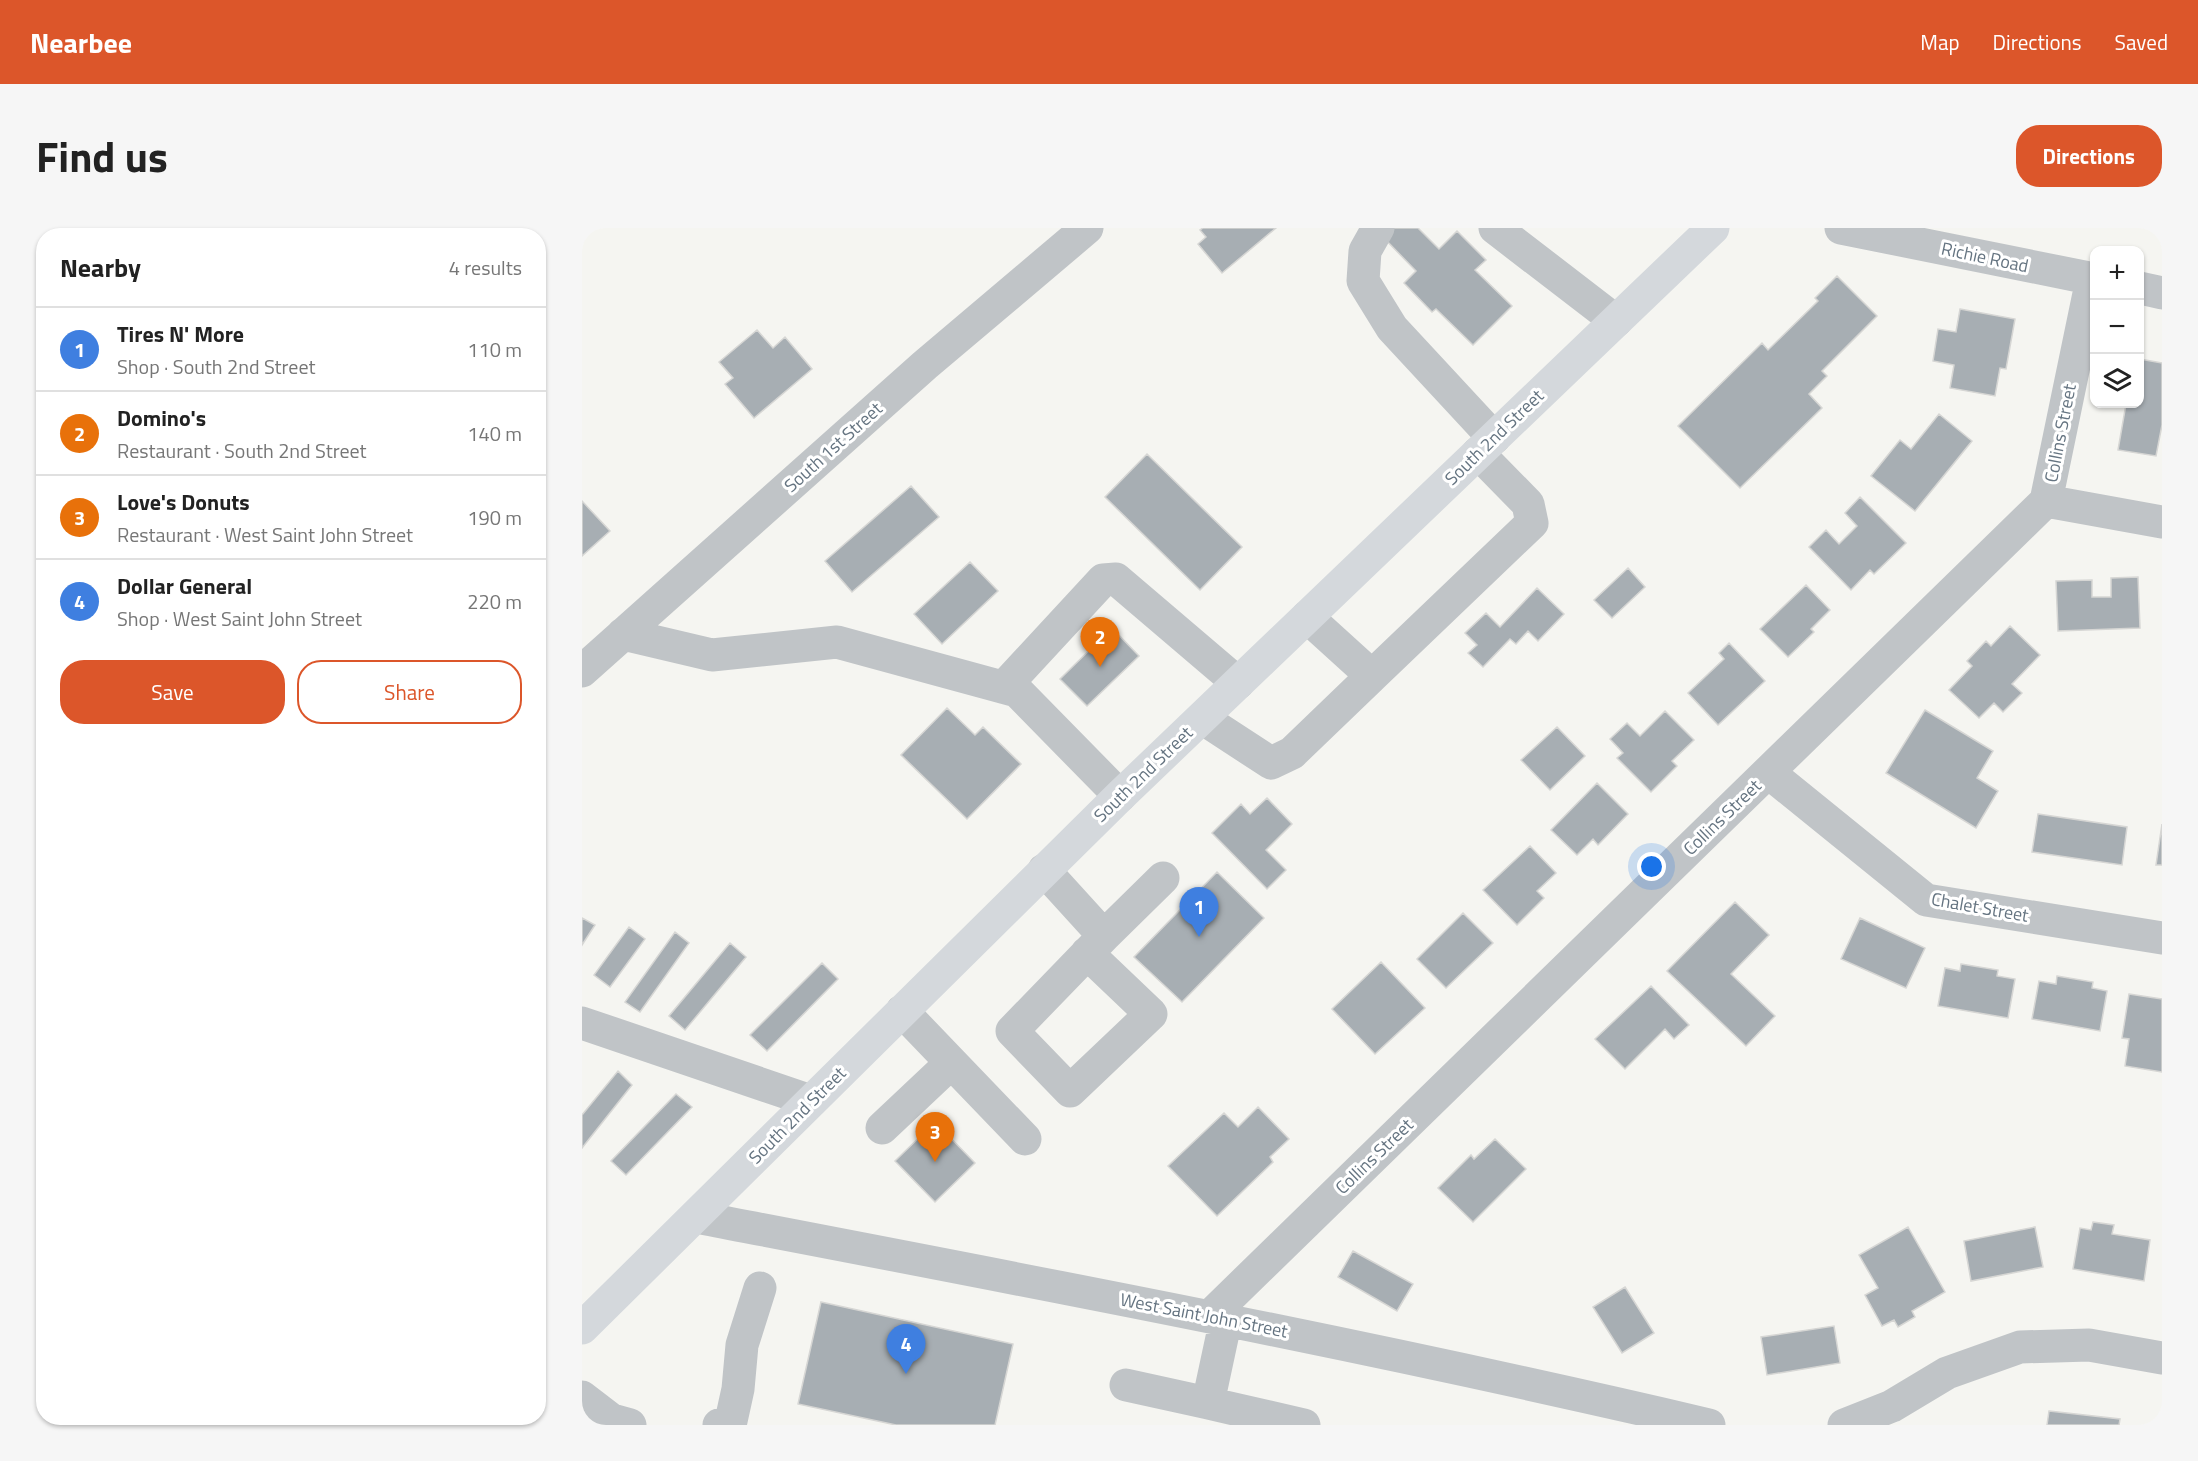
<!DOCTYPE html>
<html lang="en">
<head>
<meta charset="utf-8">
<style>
  body { margin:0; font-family:"Titillium Web",sans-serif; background:#f6f6f6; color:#222 }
  .controls { position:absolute; right:18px; top:18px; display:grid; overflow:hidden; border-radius:12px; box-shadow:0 2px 4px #0004 }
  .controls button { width:54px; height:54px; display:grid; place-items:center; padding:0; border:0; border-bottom:2px solid #e0e0e0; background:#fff; color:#222; font:30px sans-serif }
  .you { position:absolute; left:1070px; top:639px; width:21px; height:21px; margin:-15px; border:4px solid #fff; border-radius:50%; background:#1a73e8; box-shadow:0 0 0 9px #1a73e833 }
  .badge { display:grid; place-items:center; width:39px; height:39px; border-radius:50%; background:#dc562a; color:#fff; font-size:20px; font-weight:700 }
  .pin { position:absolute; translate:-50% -50px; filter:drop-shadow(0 2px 3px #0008) }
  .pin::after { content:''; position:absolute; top:32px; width:21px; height:18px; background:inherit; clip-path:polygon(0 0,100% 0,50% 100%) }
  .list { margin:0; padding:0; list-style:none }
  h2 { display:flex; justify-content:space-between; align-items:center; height:78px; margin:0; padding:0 24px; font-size:26px }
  h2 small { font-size:20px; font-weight:400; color:#767676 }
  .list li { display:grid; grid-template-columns:39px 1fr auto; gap:18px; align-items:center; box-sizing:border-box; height:84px; padding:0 24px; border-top:2px solid #e0e0e0 }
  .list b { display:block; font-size:22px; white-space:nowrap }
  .list p { margin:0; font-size:20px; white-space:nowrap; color:#767676 }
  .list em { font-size:20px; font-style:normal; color:#767676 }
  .actions { display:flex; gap:12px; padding:18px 24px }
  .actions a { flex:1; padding:14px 0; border:2px solid #dc562a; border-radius:24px; text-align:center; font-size:21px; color:#dc562a }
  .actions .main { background:#dc562a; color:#fff }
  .icon { flex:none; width:33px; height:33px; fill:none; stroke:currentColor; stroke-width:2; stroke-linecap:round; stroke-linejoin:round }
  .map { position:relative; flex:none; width:1580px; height:1197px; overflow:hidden; border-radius:24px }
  header { display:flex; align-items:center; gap:36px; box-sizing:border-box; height:84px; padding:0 30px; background:#dc562a; color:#fff }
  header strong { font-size:28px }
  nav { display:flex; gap:33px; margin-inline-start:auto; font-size:21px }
  .intro { display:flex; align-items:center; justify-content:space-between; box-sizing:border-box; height:144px; padding:0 36px }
  h1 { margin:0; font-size:42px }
  .button { padding:15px 27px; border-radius:24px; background:#dc562a; color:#fff; font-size:21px; font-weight:700 }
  main { display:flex; gap:36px; padding:0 36px }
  aside { flex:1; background:#fff; border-radius:24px; box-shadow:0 2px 4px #0004 }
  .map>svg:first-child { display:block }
  .building { fill:#a7aeb3; stroke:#d6d6d4; stroke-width:1.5 }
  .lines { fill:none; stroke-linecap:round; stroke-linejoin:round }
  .minor { stroke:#c0c4c7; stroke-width:33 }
  .major { stroke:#d4d8dc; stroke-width:33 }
  .labels { text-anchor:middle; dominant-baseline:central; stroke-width:6; stroke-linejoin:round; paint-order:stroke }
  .street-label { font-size:18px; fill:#657481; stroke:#fff }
</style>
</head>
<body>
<header>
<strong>Nearbee</strong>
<nav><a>Map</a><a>Directions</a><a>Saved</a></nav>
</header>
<div class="intro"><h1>Find us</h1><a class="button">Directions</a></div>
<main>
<aside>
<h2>Nearby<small>4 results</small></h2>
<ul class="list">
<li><span class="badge" style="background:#3f7fe0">1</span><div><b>Tires N' More</b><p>Shop · South 2nd Street</p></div><em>110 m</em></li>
<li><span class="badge" style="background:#e8710a">2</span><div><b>Domino's</b><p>Restaurant · South 2nd Street</p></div><em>140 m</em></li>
<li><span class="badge" style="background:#e8710a">3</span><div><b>Love's Donuts</b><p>Restaurant · West Saint John Street</p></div><em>190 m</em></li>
<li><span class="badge" style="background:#3f7fe0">4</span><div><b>Dollar General</b><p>Shop · West Saint John Street</p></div><em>220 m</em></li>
</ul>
<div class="actions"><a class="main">Save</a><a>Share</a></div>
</aside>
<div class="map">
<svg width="1580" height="1197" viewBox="0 0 1580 1197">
  <rect width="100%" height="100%" fill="#f5f5f1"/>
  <path class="building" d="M621 0H694L640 45 616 16 624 9 618 2Z
    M806 0H836L857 21 875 3 904 32 893 42 930 78 891 117 854 81 850 84 822 55 834 43 799 7Z
    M1255 48 1295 88 1240 143 1245 148 1227 166 1240 180 1158 260 1096 198 1180 115 1186 122 1236 73 1233 70Z
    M1378 81 1433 91 1424 141 1418 140 1413 168 1368 160 1372 137 1351 133 1356 101 1374 104Z
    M175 102 191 120 203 109 230 141 172 190 143 156 151 150 137 134Z
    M1558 131 1580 135V197L1574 228 1536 222 1544 176H1558Z
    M1357 186 1390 213 1333 283 1289 248 1318 212 1329 221Z
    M565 226 660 319 618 362 523 269Z
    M329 258 357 289 270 364 243 333Z
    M1278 269 1324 315 1292 346 1288 342 1269 362 1227 319 1244 302 1257 316 1275 298 1263 285Z
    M0 273 28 303 0 328Z
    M388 334 416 363 360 416 332 386Z
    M1046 340 1063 359 1030 390 1012 372Z
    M1556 349 1558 400 1476 403 1474 353 1510 352V369H1529V350Z
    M1224 357 1248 382 1229 401 1232 404 1206 429 1178 401Z
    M955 360 982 386 956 413 946 403 934 416 928 411 901 439 886 425 895 417 883 405 904 385 918 399Z
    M1428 398 1458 427 1430 456 1440 465 1421 484 1412 475 1397 490 1367 462 1390 438 1385 433 1404 413 1409 418Z
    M530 400 557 428 505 478 478 451Z
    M1147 415 1183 453 1136 497 1106 465 1142 431 1137 425Z
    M365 480 393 507 401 499 439 536 385 591 319 527Z
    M1343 482 1411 523 1395 550 1416 563 1394 600 1304 545Z
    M1083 483 1112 512 1090 533 1095 538 1069 564 1035 530 1041 525 1028 511 1045 495 1058 508Z
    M975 499 1003 528 968 562 939 532Z
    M1015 555 1046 586 1016 617 1011 611 995 627 969 602Z
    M685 570 710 596 684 622 704 642 685 661 630 605 659 576 668 586Z
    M1456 586 1545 599 1540 637 1450 624Z
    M1580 596V637H1574Z
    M948 618 974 645 955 663 962 670 935 697 901 662Z
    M635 644 682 690 600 774 552 729Z
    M1153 674 1187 707 1149 746 1193 788 1164 818 1085 743Z
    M881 685 911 715 864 760 835 731Z
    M0 690 13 697 0 717Z
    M1278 690 1343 720 1324 760 1259 731Z
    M47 699 63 711 28 759 12 747Z
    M93 704 107 715 58 784 43 774Z
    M148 715 164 729 103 802 87 788Z
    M799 734 843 780 793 826 750 781Z
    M240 735 256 751 185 823 168 807Z
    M1379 736 1416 742 1415 748 1433 751 1426 790 1356 778 1363 740 1378 743Z
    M1475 748 1511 754 1510 760 1525 763 1518 803 1450 791 1457 753 1474 756Z
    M1069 758 1107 797 1092 811 1083 801 1043 841 1013 811Z
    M1547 766 1580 771V844L1543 838 1547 811 1540 810Z
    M36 843 50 857 0 920V887Z
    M94 866 110 879 44 947 29 933Z
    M676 879 707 911 688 929 691 934 635 988 586 938 642 885 656 899Z
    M353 894 393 935 353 974 313 933Z
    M913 911 944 941 891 994 856 960 889 927 892 931Z
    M1511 994 1532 997 1530 1006 1568 1012 1562 1053 1491 1041 1498 1000 1509 1002Z
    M1326 999 1363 1064 1330 1083 1333 1089 1316 1099 1312 1092 1300 1098 1283 1067 1296 1060 1277 1027Z
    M1453 999 1461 1039 1389 1053 1382 1013Z
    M771 1023 831 1056 815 1083 756 1049Z
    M1043 1059 1072 1105 1040 1125 1011 1079Z
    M239 1074 431 1116 413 1197H314L216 1176Z
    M1252 1098 1258 1135 1185 1147 1179 1109Z
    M1467 1183 1538 1191 1537 1197H1465Z"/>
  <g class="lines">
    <path class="minor" d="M796 0 783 23 781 53 810 100 912 210
      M913 0 1034 93
      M1259 0 1512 51
      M1558 60 1580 65
      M1464 273 1580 294
      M725 389 790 448 950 295 946 276 896 225
      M41 406 130 427 255 414 435 463 538 568
      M0 443 343 137 505 0
      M422 459 521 352 534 351 656 455
      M620 490 689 535 710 525 790 448
      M1186 544 1344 672 1580 710
      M462 642 522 708 430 803 488 863 569 786 505 725
      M522 708 581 650
      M320 783 443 911
      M0 795 229 873
      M300 900 369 835
      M114 989C453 1054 791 1118 1127 1197
      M628 1088 1464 273 1510 51
      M644 1091 626 1175 722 1197
      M544 1157 626 1175
      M0 1169 30 1192 48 1197
      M137 1197 149 1193 156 1161 160 1117 178 1060
      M1262 1197 1310 1178 1365 1145 1438 1119 1507 1117 1580 1130"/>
    <path class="major" d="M0 1100 538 568 1131 0"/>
  </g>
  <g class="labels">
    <g class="street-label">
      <text transform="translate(1403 29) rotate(12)">Richie Road</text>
      <text transform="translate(1478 205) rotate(-79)">Collins Street</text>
      <text transform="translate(912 209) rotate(-44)">South 2nd Street</text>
      <text transform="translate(251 219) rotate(-42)">South 1st Street</text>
      <text transform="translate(561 546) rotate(-44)">South 2nd Street</text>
      <text transform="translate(1140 589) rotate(-44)">Collins Street</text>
      <text transform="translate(1398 679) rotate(10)">Chalet Street</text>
      <text transform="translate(215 887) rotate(-45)">South 2nd Street</text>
      <text transform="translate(792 928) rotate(-44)">Collins Street</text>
      <text transform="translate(622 1087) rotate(11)">West Saint John Street</text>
    </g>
  </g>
</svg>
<div class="controls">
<button>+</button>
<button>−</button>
<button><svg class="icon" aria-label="layers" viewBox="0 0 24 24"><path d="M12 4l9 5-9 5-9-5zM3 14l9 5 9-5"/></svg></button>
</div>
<div class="you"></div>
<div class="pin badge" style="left:617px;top:709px;background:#3f7fe0">1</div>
<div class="pin badge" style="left:518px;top:439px;background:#e8710a">2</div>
<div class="pin badge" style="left:353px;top:934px;background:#e8710a">3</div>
<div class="pin badge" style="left:324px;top:1146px;background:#3f7fe0">4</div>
</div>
</main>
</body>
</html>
